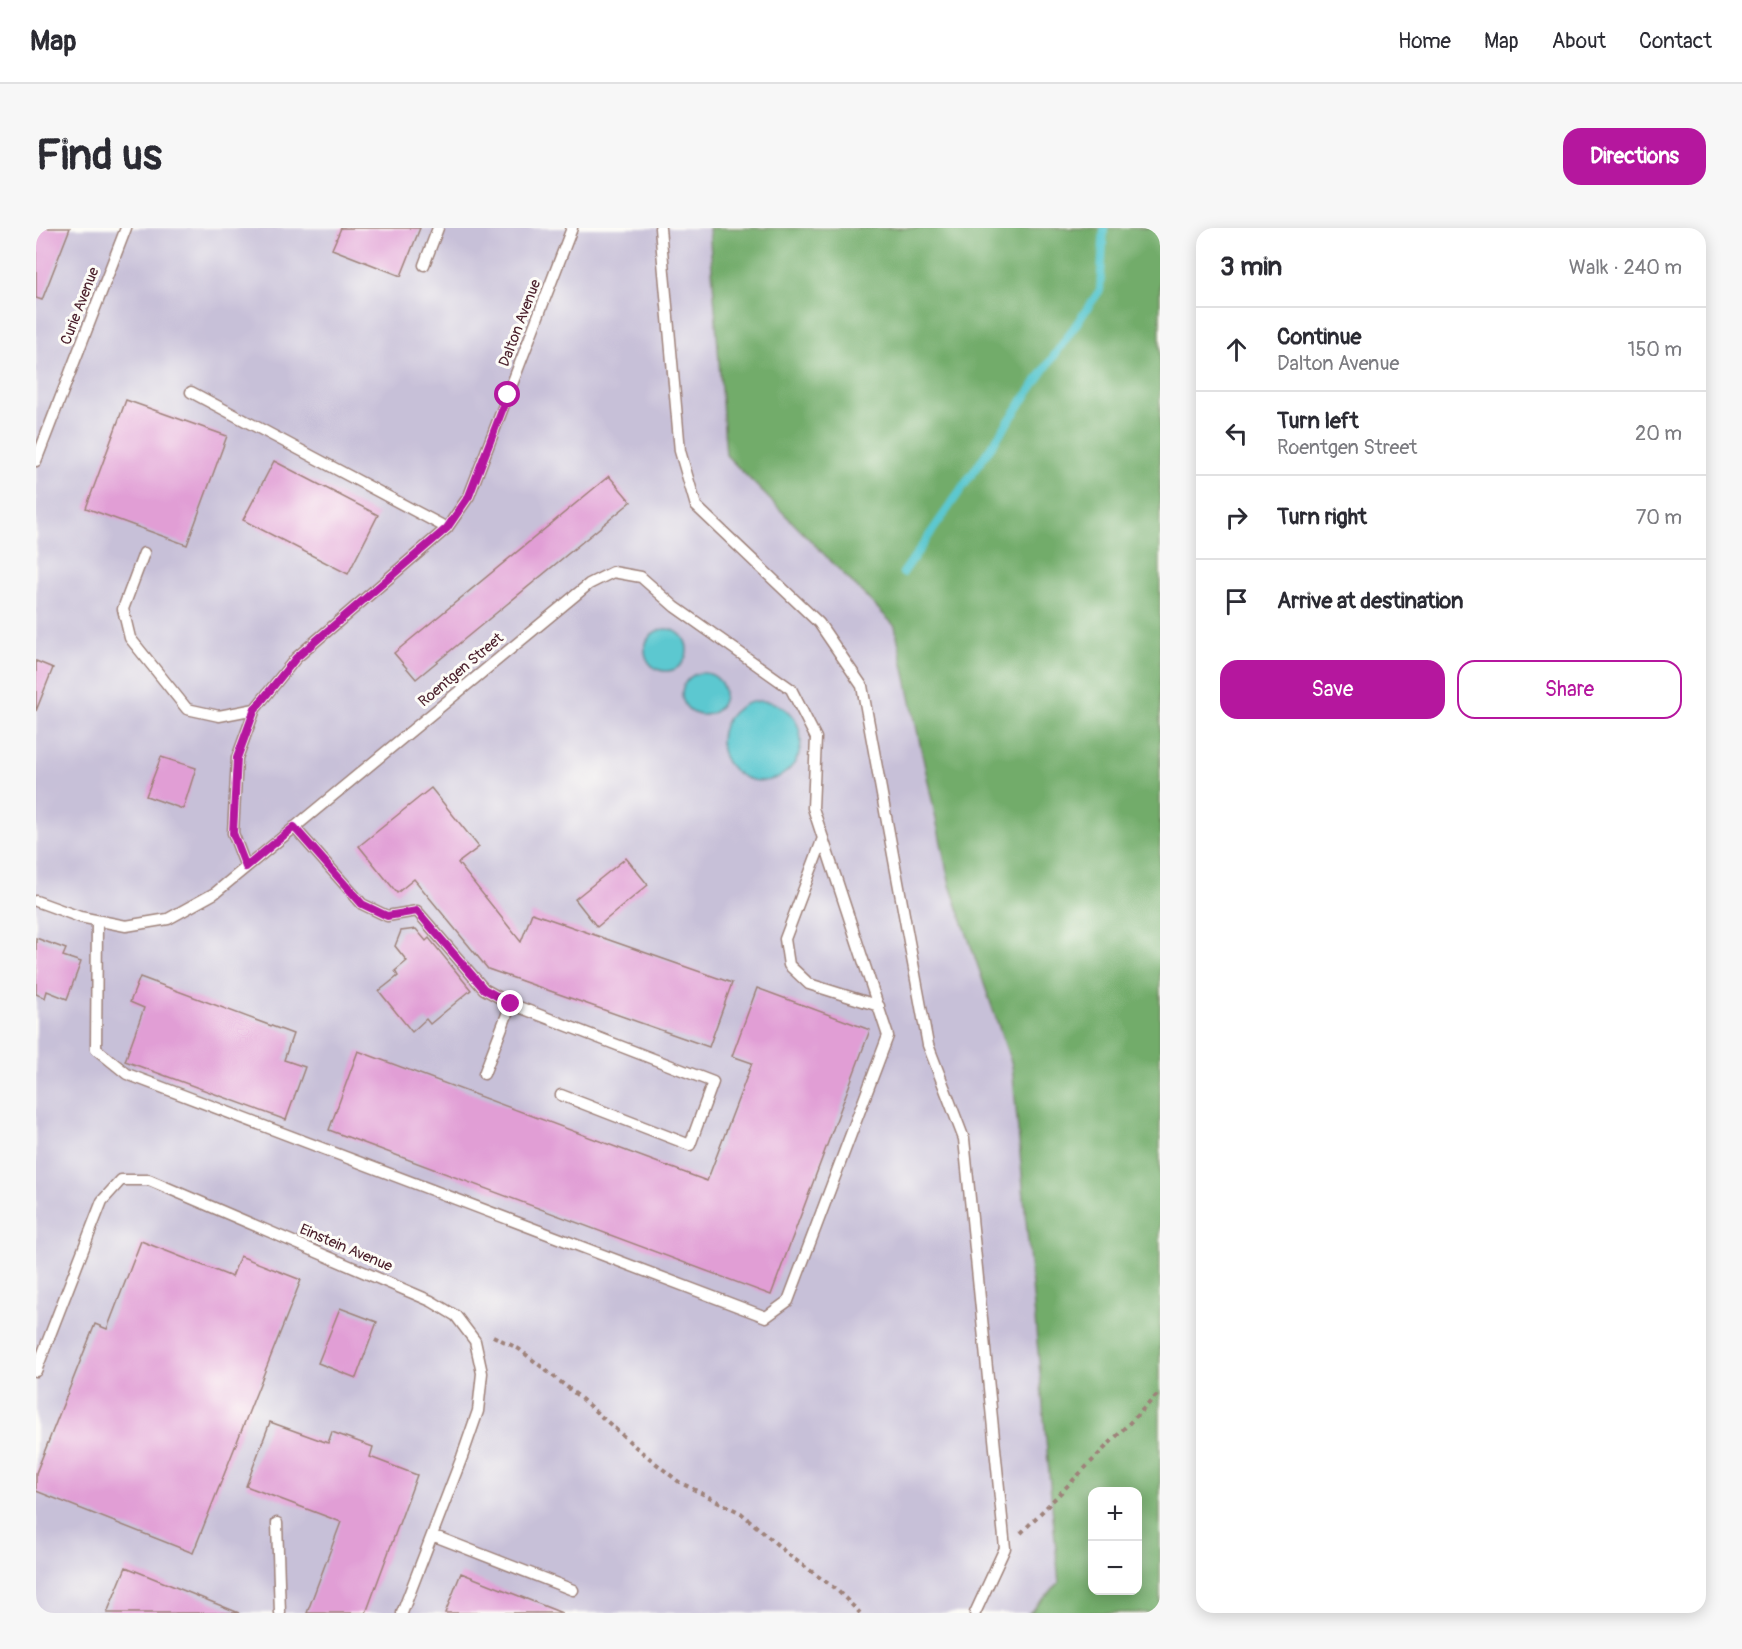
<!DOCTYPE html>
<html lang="en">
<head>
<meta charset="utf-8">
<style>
  body { margin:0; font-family:Pangolin,sans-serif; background:#f7f7f7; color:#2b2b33 }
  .controls { position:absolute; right:18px; bottom:18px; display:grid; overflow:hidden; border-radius:12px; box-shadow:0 3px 15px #0003 }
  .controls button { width:54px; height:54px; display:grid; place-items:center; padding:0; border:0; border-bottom:2px solid #e1e1e2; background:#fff; color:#2b2b33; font:30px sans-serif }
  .stop { position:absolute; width:18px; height:18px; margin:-14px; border:4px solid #b5179e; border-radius:50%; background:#fff }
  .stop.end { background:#b5179e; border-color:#fff; box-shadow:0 2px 6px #0008 }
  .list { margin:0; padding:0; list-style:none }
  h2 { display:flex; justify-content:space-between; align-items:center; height:78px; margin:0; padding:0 24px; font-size:26px }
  h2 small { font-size:20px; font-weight:400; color:#7c7c81 }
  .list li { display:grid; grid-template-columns:39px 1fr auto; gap:18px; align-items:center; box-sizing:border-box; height:84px; padding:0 24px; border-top:2px solid #e1e1e2 }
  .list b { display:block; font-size:22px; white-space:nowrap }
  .list p { margin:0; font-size:20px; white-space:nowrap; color:#7c7c81 }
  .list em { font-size:20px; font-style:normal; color:#7c7c81 }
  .actions { display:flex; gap:12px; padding:18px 24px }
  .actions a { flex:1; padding:14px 0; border:2px solid #b5179e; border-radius:18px; text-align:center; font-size:21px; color:#b5179e }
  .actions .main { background:#b5179e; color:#fff }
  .icon { flex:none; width:33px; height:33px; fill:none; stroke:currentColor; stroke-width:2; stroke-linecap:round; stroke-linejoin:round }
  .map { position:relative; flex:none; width:1124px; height:1385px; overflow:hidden; border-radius:18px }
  header { display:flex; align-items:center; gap:36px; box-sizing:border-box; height:84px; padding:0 30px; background:#fff; border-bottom:2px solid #e1e1e2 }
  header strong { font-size:28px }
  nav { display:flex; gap:33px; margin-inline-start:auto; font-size:21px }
  .intro { display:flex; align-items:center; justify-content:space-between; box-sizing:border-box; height:144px; padding:0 36px }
  h1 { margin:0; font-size:42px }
  .button { padding:15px 27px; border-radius:18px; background:#b5179e; color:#fff; font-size:21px; font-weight:700 }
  main { display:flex; gap:36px; padding:0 36px }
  aside { flex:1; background:#fff; border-radius:18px; box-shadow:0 3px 15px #0003 }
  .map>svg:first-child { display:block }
  .industrial { fill:#c7c0d8 }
  .forest { fill:#72ac6b; stroke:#5e664b; stroke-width:1.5; fill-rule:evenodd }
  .water { fill:#5bc8d0; stroke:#52747e; stroke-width:1.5 }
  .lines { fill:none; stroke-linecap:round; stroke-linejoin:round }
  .stream { stroke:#5bc8d0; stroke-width:8 }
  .building { fill:#e19ed5 }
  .service-casing { stroke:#9e827a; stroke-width:13 }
  .path { stroke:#9e827a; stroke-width:4; stroke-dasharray:4.5 4.5; stroke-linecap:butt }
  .service { stroke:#fff; stroke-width:10 }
  .route { stroke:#b5179e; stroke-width:8 }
  .labels { text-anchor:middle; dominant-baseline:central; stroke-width:6; stroke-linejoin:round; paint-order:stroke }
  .street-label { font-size:15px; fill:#4a1f2b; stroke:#fdfcf7 }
</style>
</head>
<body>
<header>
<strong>Map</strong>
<nav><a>Home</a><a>Map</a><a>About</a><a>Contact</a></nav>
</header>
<div class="intro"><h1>Find us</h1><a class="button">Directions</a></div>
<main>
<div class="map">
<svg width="1124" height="1385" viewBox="0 0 1124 1385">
  <rect width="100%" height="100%" fill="#fdfcf7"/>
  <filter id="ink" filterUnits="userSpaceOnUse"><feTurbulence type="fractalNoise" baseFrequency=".0167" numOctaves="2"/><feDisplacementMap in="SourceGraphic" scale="12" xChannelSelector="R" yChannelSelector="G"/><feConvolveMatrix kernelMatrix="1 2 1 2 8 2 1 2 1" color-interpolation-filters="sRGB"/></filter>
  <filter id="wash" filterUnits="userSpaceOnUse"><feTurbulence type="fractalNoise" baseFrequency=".008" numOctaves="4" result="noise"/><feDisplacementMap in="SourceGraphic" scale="24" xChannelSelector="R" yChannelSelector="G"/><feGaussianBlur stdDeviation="1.35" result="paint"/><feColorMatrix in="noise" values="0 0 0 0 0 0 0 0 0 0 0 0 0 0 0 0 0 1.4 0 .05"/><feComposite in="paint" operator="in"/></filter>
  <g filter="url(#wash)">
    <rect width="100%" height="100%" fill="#f2e4c9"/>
    <path class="industrial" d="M0 0H673L690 227 859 398 914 657 976 837 1023 1355 993 1385H0Z"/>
    <path class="forest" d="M673 0H1124V1385H993L1023 1355 976 837 914 657 859 398 690 227ZM1056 1264H1102V1362H1056Z"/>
    <path class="water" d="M609 422a21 21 0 1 1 42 0a21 21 0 1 1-42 0Z
      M646 466a21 21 0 1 1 42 0a21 21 0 1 1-42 0Z
      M685 513a40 40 0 1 1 80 0a40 40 0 1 1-80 0Z"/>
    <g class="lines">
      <path class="stream" d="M867 345 1064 62 1068 0"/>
    </g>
    <g id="blocks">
      <path class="building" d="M0 0H34L6 72 0 70Z
        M305 0H384L365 48 296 21Z
        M90 172 191 208 151 317 50 280Z
        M238 233 342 287 312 346 207 292Z
        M573 248 595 274 380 451 358 425Z
        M0 433 17 440 0 483Z
        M125 529 160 540 147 581 110 568Z
        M395 560 443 619 422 635 485 714 496 685 696 755 673 819 452 741 378 651 361 665 323 618Z
        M590 630 612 657 561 699 539 671Z
        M380 701 390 713 393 710 435 762 394 796 390 791 376 804 343 763 362 748 359 743 371 733 359 718 365 703Z
        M0 710 30 721 27 728 45 734 31 771 11 763 9 770 0 766Z
        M104 749 257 806 248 832 269 839 250 892 89 833 108 780 94 774Z
        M721 760 834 802 735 1067 293 902 322 823 671 953 716 835 696 828Z
        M105 1013 196 1049 204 1028 265 1052 157 1325 0 1263V1245L59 1096 71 1101Z
        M304 1080 341 1094 320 1150 282 1135Z
        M234 1194 292 1215 296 1204 337 1219 334 1229 381 1247 330 1385H271L305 1294 210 1258Z
        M90 1339 203 1385H71Z
        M425 1345 526 1385H409Z"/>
    </g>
  </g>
  <g filter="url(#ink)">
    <use href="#blocks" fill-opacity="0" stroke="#9e827a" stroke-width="1.5"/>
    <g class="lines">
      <g class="service-casing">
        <path id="service" d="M624 0 644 223 660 278 783 395 826 458 892 817 928 911 969 1320 939 1385
          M388 37 402 0
          M155 164 411 300
          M0 233 90 0
          M108 325 87 381 94 410 151 481 183 488 219 481
          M258 599 326 676 351 688 381 683 448 761 475 776 677 854 654 917 525 867
          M787 610 749 711 753 737 773 756 843 778
          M210 639 197 605 201 530 219 481 260 430 411 300 433 268 536 0
          M0 673 44 689 90 698 132 691 179 665 553 356 577 344 605 349 639 379 755 461 780 510 777 580 852 808 752 1073 730 1089 91 846 60 821 61 693
          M448 846 475 776
          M0 1143 66 973 85 952H113L395 1073 420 1088 439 1113 446 1145 442 1183 426 1229 366 1385
          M241 1295 244 1385
          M396 1307 537 1362"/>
      </g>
      <path class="path" d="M457 1108 483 1121 541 1167 602 1221 643 1254 705 1285 754 1328 801 1362 824 1385
        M985 1305 1124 1164"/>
      <use href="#service" class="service"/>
    </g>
  </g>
  <g class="lines" filter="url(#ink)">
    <path class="route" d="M472 167 433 268 411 300 260 430 219 481 201 530 197 605 210 639 258 599 326 676 351 688 381 683 448 761 475 776"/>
  </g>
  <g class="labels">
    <g class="street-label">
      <text transform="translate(44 78) rotate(-69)">Curie Avenue</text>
      <text transform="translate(484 95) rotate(-69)">Dalton Avenue</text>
      <text transform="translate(425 442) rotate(-40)">Roentgen Street</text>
      <text transform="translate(310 1020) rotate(23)">Einstein Avenue</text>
    </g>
  </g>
</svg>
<div class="controls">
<button>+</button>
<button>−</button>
</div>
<div class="stop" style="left:472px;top:167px"></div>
<div class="stop end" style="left:475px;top:776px"></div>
</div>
<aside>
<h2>3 min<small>Walk · 240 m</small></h2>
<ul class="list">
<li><svg class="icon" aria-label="ahead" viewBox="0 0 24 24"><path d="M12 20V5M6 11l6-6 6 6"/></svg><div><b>Continue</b><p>Dalton Avenue</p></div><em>150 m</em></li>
<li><svg class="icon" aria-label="left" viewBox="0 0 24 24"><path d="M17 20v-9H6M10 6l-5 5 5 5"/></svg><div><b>Turn left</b><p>Roentgen Street</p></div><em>20 m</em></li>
<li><svg class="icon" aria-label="right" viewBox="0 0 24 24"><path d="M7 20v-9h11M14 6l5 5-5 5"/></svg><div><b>Turn right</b></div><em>70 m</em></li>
<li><svg class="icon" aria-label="arrive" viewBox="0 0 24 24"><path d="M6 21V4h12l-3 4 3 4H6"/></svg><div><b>Arrive at destination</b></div></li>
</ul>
<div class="actions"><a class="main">Save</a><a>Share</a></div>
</aside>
</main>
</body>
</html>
